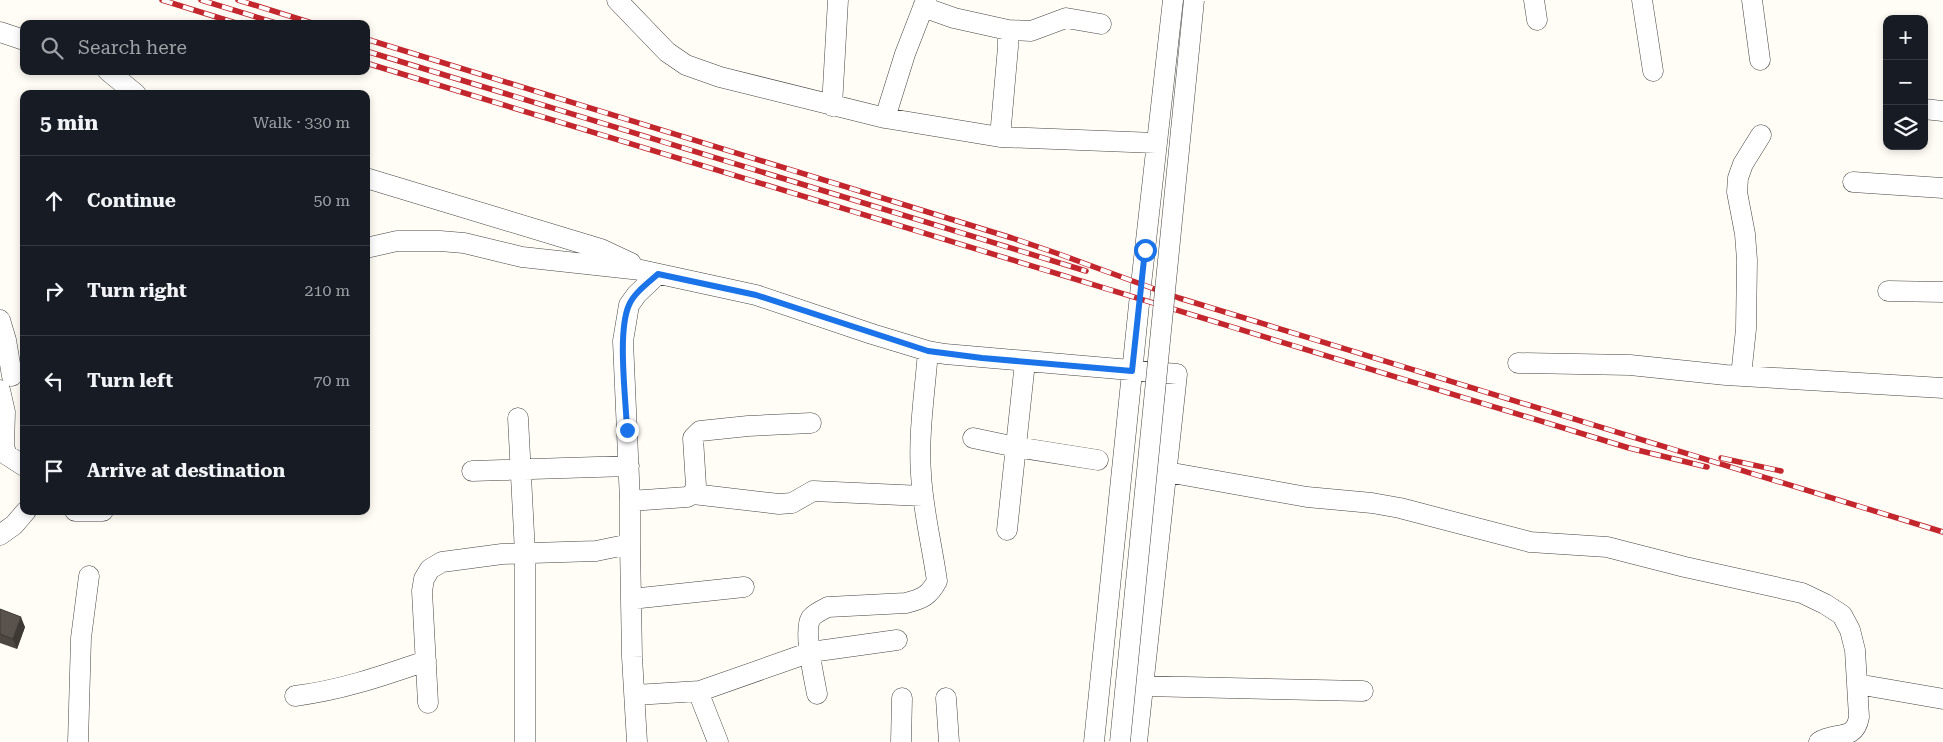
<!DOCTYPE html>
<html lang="en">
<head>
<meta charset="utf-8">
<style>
  body { margin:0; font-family:"Roboto Serif",serif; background:#242831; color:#f1f3f6 }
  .controls { position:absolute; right:15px; top:15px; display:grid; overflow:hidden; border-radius:10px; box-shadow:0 2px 8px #0003 }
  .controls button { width:45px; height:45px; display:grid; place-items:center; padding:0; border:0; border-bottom:1px solid #363941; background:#171b24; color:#f1f3f6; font:25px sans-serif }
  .stop { position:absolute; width:15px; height:15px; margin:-11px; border:4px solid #1a73e8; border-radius:50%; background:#fff }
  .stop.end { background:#1a73e8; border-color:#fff; box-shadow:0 1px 5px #0008 }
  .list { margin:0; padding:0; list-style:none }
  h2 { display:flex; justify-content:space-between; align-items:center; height:65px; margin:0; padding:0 20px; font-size:21px }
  h2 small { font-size:16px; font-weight:400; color:#9ea1a6 }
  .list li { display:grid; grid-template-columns:32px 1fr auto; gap:15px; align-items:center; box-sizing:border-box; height:90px; padding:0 20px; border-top:1px solid #363941 }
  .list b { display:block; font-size:19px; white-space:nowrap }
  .list em { font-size:16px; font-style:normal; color:#9ea1a6 }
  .icon { flex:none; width:28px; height:28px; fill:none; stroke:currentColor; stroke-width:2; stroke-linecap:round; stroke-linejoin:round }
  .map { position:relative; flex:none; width:1943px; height:742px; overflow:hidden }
  .search { position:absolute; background:#171b24; box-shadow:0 2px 8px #0003; left:20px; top:20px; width:350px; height:55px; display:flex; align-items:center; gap:12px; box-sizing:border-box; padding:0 18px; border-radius:10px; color:#9ea1a6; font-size:19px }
  .panel { position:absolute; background:#171b24; box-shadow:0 2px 8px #0003; left:20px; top:90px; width:350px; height:425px; border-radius:10px }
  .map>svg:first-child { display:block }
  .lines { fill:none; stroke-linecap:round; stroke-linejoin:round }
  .minor-casing { stroke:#444; stroke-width:21 }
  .minor { stroke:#fff; stroke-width:20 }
  .rail-casing { stroke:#c4262e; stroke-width:5.5 }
  .rail { stroke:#fff; stroke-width:4; stroke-dasharray:11; stroke-linecap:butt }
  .minor-bridge-casing { stroke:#444; stroke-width:21; stroke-linecap:butt }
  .minor-bridge { stroke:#fff; stroke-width:20 }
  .wall { fill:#4d4742 }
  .shaded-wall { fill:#3f3936 }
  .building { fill:#5a524d; stroke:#3f3936 }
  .route { stroke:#1a73e8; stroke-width:6 }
</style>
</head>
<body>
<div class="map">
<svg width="1943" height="742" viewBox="0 0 1943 742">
  <rect width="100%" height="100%" fill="#fffdf5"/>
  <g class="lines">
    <g class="minor-casing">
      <path id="minor" d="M617 0 667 52 686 65 720 77 885 118 1000 137 1156 143
        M1534 0 1537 20
        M1642 0 1653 71
        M1752 0 1760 60
        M923 7 954 18 1008 30V47L1000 137
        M1008 30 1031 31 1066 18 1101 24
        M0 32 24 40
        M108 71 136 94
        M832 106 838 0
        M1924 109 1943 111
        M885 118 905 54 926 0
        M366 178 601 249 631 263
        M1853 182 1943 188
        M366 248 397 241H440L464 243 522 257 641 270 756 295 872 334 928 351 945 354 1177 374 1137 742
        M1888 291 1943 292
        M0 320 6 340 12 376
        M1518 363 1630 365 1726 375 1943 388
        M1741 376 1746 329 1747 260 1745 234 1737 192 1738 178 1743 164 1761 135
        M0 390 5 412 4 447 7 455 24 466
        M518 418 525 553V742
        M973 438 1016 447 1098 460
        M472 471 629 466
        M1167 472 1307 497 1372 503 1400 508 1530 542 1607 547 1685 567 1802 593 1825 604 1842 615 1850 630 1855 650 1859 717C1855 742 1835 731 1819 742
        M693 494 779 504 792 503 813 491 923 496
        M630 501 687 497 693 494 696 486 693 438 700 431 748 426 811 423
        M75 511H103
        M1007 530 1025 362
        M0 535 14 525 26 511
        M630 544 632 657 637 742
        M631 599 744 587
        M1857 684 1943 699
        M1143 686 1363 691
        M817 694C814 677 803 631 811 618 815 613 822 610 828 607L906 603C922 599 929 596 937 581 932 545 923 511 921 474 918 434 925 391 928 351
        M635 695 700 691
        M295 696C342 690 382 676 426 661
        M946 698 949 742
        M428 703 422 591 424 579 430 569 442 562 502 554 596 551 630 544V501L623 341 629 305 637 294 658 274
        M78 742 81 638 89 576
        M718 742 701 699 700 691 811 652 897 640
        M901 742 902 698
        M1094 742 1141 285 1173 0"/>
    </g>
    <use href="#minor" class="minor"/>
    <g class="rail-casing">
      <path id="rail" d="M162 0 239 24
        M201 0 279 24
        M238 0 315 24
        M366 39 1012 238 1056 253 1179 298 1943 532
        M366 51 1086 271
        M366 63 1629 448 1707 467
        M1721 458 1781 471"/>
    </g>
    <use href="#rail" class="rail"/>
    <g class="minor-bridge-casing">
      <path id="minor-bridge" d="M1120 742 1194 0"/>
    </g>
    <use href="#minor-bridge" class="minor-bridge"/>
  </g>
  <path class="wall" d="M0 609 25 627 17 649 0 643Z"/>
  <path class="shaded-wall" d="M21 617 25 627 17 649 13 639Z"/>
  <path class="building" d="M0 609 21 617 13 639 0 634Z"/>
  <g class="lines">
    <path class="route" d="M627 430C626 399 617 332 629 305 634 293 648 283 658 274L756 295 928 351 982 358 1132 371 1145 250"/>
  </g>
</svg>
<div class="controls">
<button>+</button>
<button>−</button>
<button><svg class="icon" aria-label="layers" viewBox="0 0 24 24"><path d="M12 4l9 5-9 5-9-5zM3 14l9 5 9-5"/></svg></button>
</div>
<div class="stop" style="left:1145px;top:250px"></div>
<div class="stop end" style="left:627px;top:430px"></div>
<div class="search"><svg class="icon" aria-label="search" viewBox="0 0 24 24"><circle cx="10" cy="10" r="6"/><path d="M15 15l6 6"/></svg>Search here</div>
<section class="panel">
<h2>5 min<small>Walk · 330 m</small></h2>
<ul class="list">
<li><svg class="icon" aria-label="ahead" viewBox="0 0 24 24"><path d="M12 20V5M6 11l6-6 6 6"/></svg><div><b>Continue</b></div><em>50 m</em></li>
<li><svg class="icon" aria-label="right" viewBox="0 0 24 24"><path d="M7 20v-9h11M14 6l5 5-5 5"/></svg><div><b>Turn right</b></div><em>210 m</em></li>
<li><svg class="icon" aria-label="left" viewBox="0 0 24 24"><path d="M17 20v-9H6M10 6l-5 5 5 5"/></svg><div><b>Turn left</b></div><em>70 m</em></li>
<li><svg class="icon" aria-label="arrive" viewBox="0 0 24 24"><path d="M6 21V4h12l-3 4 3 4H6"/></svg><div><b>Arrive at destination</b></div></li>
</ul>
</section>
</div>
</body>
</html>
